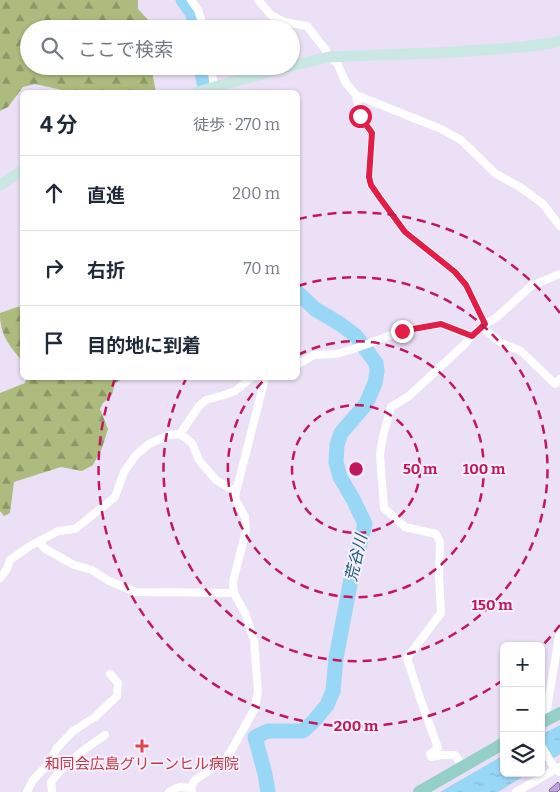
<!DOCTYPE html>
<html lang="ja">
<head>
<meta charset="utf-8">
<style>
  body { margin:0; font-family:Bitter,"Noto Sans JP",serif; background:#f2f2f3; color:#1f2937 }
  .controls { position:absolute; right:15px; bottom:15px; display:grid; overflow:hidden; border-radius:8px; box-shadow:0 1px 4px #0004 }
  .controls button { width:45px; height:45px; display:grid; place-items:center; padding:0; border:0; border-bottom:1px solid #e0e1e3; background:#fff; color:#1f2937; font:25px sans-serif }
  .stop { position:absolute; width:15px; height:15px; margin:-11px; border:4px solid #e11d48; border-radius:50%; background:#fff }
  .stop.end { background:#e11d48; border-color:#fff; box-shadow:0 1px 5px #0008 }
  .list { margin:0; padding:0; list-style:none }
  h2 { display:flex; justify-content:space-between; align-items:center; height:65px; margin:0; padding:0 20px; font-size:21px }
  h2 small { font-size:16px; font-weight:400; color:#747a83 }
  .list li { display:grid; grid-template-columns:32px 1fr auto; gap:15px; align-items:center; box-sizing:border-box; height:75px; padding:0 20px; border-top:1px solid #e0e1e3 }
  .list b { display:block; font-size:19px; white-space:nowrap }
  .list em { font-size:16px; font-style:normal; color:#747a83 }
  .icon { flex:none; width:28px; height:28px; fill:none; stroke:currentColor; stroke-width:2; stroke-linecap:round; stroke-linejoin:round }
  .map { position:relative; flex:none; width:560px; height:792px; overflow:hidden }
  .search { position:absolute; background:#fff; box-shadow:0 1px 4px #0004; left:20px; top:20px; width:280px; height:55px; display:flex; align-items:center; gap:12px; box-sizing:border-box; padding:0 18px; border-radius:28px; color:#747a83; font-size:19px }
  .panel { position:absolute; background:#fff; box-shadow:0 1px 4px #0004; left:20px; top:90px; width:280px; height:290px; border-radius:8px }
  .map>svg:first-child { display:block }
  .forest { fill:url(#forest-firs) }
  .water { fill:url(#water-ripples) }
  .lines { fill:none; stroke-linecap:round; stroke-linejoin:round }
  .river { stroke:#99d7f6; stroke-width:15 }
  .building { fill:#c2a2e2; stroke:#766d81 }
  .street { stroke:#fff; stroke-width:8 }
  .secondary { stroke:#cae7e4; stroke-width:11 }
  .primary { stroke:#94d0c8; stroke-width:12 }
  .route { stroke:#e11d48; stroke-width:6 }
  .ring { fill:none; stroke:#c2185b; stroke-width:2.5; stroke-dasharray:9 6 }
  .health-dot { fill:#e0444e; stroke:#f6effd; stroke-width:2 }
  .labels { text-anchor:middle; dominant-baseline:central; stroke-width:4; stroke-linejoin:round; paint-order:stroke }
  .health-label { font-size:15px; fill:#be3a42; stroke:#f6effd }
  .water-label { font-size:16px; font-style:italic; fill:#1d5b75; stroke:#f6effd }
  .centre { fill:#c2185b; stroke:#f6effd; stroke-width:2.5 }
  .ring-label { font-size:15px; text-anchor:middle; font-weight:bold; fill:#c2185b; stroke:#f6effd; stroke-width:4; stroke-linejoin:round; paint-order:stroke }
</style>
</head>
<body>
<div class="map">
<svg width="560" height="792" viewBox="0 0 560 792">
  <defs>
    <pattern id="forest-firs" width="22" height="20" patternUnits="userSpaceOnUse" patternTransform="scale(1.25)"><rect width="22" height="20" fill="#adbb7e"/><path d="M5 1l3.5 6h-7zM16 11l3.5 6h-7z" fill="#8d9868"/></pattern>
    <pattern id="water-ripples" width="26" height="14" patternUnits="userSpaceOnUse" patternTransform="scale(1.25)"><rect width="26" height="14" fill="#99d7f6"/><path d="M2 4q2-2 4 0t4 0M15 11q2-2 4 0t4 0" fill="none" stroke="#84b9d4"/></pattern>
  </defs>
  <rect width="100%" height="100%" fill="#ebe0f6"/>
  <path class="forest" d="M0 0H138V9L155 27V29H29V66H151L156 92H71L35 84 23 87 8 107 0 111Z
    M22 306V361C9 345 0 335 0 313L17 307Z
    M27 378H124L115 383 112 395 103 403 100 409 108 429 102 448 93 465 82 471 61 467 14 482 10 513 4 516 0 511V393L25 383Z"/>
  <path class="water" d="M560 725V754L541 766V735Z
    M504 755V773H529L498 792H440Z"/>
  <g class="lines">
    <path class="river" d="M183 0 193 14 195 29
      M201 66 204 83
      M268 792 265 774 255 737 268 731H303L313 722 327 705 333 691 336 658 352 574 365 524 353 499 340 477 336 462 337 445 341 433 366 404 375 383 377 371 376 363 356 336 340 324 315 309 298 293"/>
  </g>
  <path class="building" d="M558 782 560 785V789L557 792H550L549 790Z"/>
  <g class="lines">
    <path class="street" d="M191 0 198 10 204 29
      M258 0 271 15 284 22 307 26 325 49 329 57 337 63 346 83 356 95 441 129 461 140 496 174 520 187 543 204 560 226
      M211 66 214 87
      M356 95 360 116 372 133 369 177 371 185 380 198 405 232 455 272 466 285 485 324
      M482 327 501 343 521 351 555 384 560 379
      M298 364 314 355 337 354 359 347 402 331 441 324 471 336
      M180 434 192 443 199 460 216 480 236 492
      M40 542 44 548 74 565 92 570 109 581 136 592 234 593
      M0 578 7 569 10 560 30 546 58 531 75 529 115 497 124 472 136 455 149 444 169 435 180 434 199 406 206 400 224 395 235 391 251 378
      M547 720 546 714 560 631
      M541 745 553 766 559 772
      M463 767 455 755H442L431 757 430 754 438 748 420 698 407 658 441 613 439 577 440 542 436 534 405 527 384 508 380 455 383 436 391 407 409 396 465 344 471 336 485 324 496 318 531 286 560 274
      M27 792 33 780 49 763 57 748 73 731 95 717 117 696 118 683 110 674
      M52 792 51 782C65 763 86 748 105 735
      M169 792 179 787 191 788
      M192 792 191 788 195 780 224 761 231 751 255 708 258 691 254 640 245 613 234 593 233 582 246 530 245 517 235 499 236 492 265 378
      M516 792 560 767"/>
    <path class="secondary" d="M291 66 329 57 455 52 522 47 552 43 560 41
      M197 92 290 66
      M0 185 22 171"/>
    <path class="primary" d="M541 723 560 713
      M419 792 504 743"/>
  </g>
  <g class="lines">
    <path class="route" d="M360 116 372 133 369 177 371 185 380 198 405 232 455 272 466 285 485 324 472 336 441 324 402 331"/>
  </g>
  <g class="ring">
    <circle cx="356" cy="469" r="64"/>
    <path d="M298 355A128 128 0 1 1 266 378"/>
    <path d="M298 286A192 192 0 1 1 186 379"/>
    <path d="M560 625A257 257 0 0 1 542 646M503 680A257 257 0 0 1 115 379M298 219A257 257 0 0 1 560 313"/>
  </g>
  <path class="health-dot" d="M139.5 738.5h5v5h5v5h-5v5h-5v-5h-5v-5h5z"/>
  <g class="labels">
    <g class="health-label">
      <text x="142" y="764">和同会広島グリーンヒル病院</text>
    </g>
    <g class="water-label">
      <text transform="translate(356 558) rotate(-77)">荒谷川</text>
    </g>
  </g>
  <circle cx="356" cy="469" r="8" class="centre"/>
  <g class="ring-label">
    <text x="420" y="474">50 m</text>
    <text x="484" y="474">100 m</text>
    <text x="492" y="610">150 m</text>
    <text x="356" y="731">200 m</text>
  </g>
</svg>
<div class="controls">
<button>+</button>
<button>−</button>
<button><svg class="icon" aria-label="layers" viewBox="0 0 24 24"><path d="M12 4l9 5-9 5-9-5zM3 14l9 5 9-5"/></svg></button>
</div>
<div class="stop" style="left:360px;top:116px"></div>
<div class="stop end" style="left:402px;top:331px"></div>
<div class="search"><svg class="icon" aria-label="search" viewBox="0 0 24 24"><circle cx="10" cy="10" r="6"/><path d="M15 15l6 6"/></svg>ここで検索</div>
<section class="panel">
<h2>4 分<small>徒歩 · 270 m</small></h2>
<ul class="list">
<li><svg class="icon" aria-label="ahead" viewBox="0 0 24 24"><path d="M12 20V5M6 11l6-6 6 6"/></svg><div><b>直進</b></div><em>200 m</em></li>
<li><svg class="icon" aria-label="right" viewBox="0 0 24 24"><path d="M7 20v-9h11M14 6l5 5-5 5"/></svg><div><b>右折</b></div><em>70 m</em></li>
<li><svg class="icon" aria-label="arrive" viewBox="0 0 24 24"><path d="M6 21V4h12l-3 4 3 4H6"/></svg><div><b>目的地に到着</b></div></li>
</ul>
</section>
</div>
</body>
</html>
